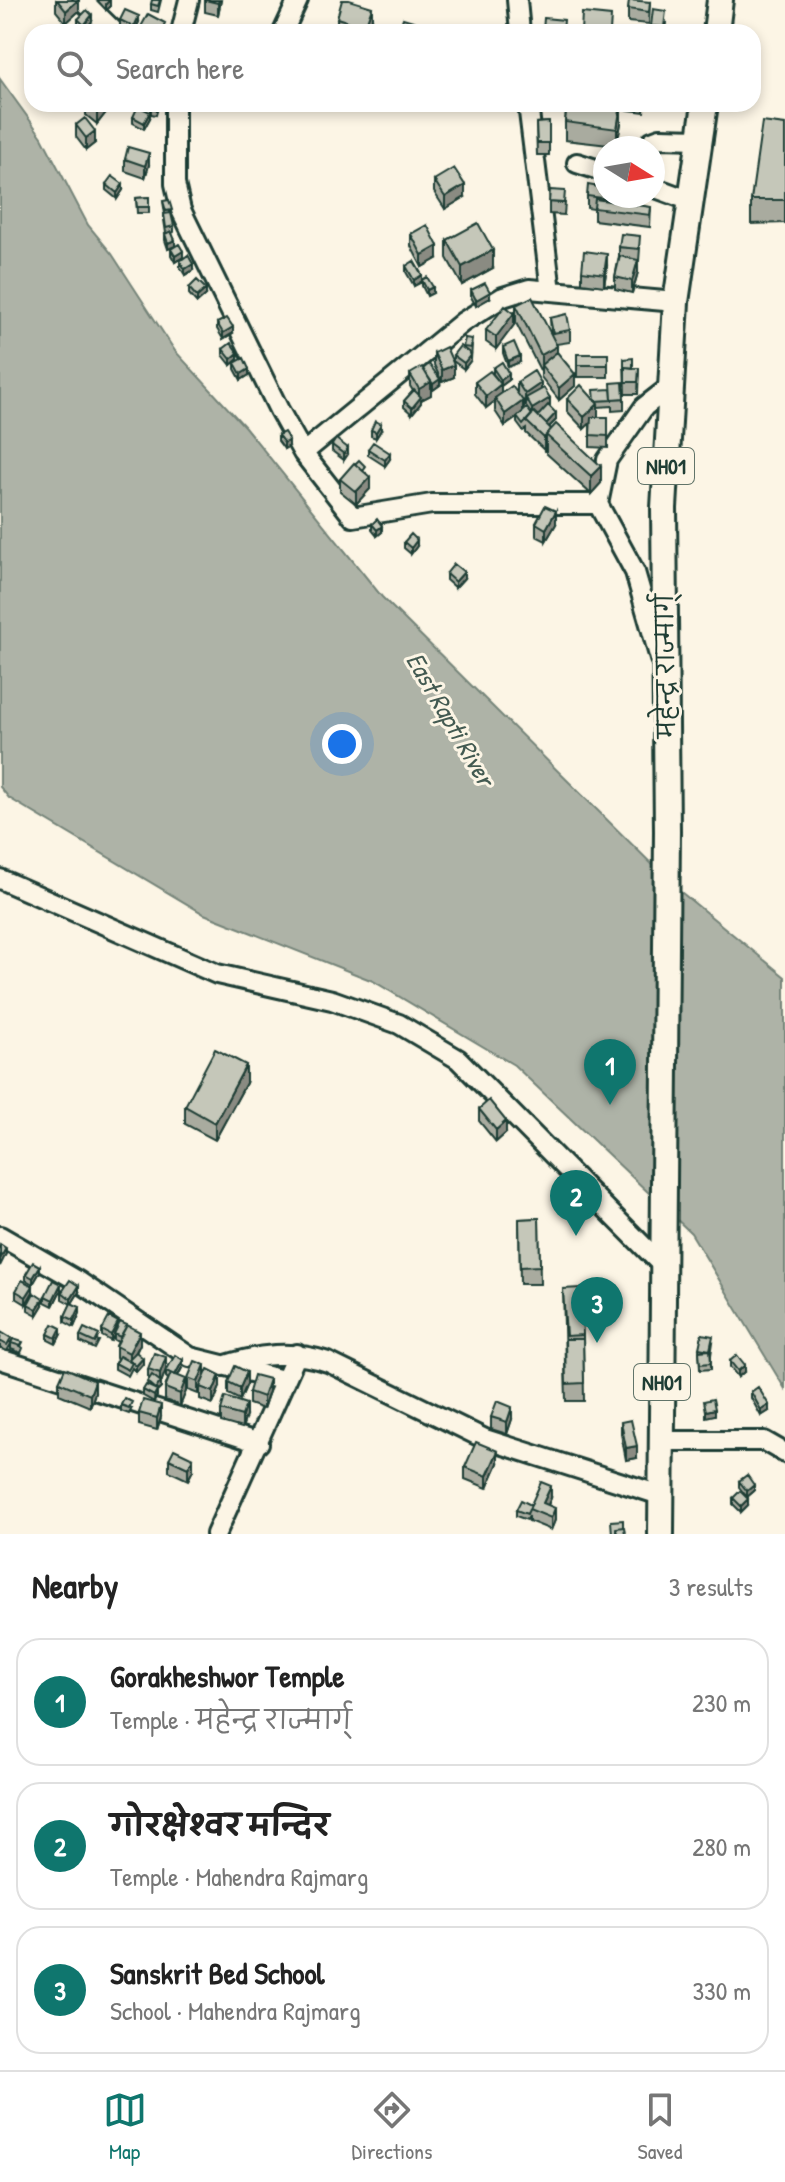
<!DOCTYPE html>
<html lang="en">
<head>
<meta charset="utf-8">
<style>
  body { margin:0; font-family:"Patrick Hand","Playpen Sans Deva",sans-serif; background:#f2f2f2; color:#222 }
  .compass { position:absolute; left:593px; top:136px; width:72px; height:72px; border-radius:50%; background:#fff; box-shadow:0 4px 12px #0003; rotate:101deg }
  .you { position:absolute; left:342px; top:744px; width:28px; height:28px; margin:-20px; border:6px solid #fff; border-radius:50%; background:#1a73e8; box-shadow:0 0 0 12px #1a73e833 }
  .badge { display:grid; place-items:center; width:52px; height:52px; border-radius:50%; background:#0f766e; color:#fff; font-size:26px; font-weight:700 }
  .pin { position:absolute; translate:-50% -66px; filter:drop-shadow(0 2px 4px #0008) }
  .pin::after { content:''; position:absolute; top:42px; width:28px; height:24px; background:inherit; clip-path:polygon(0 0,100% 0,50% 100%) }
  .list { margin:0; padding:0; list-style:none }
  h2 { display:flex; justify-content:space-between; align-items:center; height:104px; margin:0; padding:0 32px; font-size:34px }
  h2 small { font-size:26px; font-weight:400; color:#767676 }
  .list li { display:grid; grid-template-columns:52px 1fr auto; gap:24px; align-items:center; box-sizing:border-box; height:128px; margin:0 16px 16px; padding:0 16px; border:2px solid #e0e0e0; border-radius:24px }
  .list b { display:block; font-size:30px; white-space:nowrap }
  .list p { margin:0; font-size:26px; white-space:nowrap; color:#767676 }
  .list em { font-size:26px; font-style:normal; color:#767676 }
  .icon { flex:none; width:44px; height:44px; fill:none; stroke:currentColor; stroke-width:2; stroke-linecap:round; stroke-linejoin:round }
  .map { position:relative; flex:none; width:785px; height:1534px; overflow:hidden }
  .search { position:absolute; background:#fff; box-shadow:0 4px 12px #0003; left:24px; right:24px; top:24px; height:88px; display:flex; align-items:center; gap:20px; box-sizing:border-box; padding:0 28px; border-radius:24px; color:#767676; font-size:30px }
  .sheet { height:536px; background:#fff }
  nav { display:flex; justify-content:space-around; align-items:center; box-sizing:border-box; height:112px; border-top:2px solid #e0e0e0; background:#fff; font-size:22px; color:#767676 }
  nav a { display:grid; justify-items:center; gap:4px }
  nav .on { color:#0f766e }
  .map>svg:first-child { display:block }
  .water { fill:#aeb3a7; stroke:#758479; stroke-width:2 }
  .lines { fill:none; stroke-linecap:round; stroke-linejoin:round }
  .minor-casing { stroke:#1f3d34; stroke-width:24 }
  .highway-casing { stroke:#1f3d34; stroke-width:30 }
  .minor { stroke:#fcf5e5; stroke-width:18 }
  .highway { stroke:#fcf5e5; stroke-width:24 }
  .wall { fill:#a9ab9f; stroke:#1f3d34; stroke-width:2 }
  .shaded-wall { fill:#8a8b82; stroke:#1f3d34; stroke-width:2 }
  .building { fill:#c5c7b9; stroke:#1f3d34; stroke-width:2 }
  .labels { text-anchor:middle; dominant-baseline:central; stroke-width:6; stroke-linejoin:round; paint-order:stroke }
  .shield { fill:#fcf5e5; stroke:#617469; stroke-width:2 }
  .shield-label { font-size:22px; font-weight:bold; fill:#1f3d34 }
  .street-label { font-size:24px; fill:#1f3d34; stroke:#fcf5e5 }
  .water-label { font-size:26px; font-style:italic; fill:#435a51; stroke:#fcf5e5 }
</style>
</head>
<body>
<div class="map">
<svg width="785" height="1534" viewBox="0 0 785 1534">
  <rect width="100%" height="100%" fill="#fcf5e5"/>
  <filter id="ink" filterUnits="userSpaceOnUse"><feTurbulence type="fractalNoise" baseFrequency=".0125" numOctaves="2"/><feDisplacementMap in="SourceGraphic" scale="16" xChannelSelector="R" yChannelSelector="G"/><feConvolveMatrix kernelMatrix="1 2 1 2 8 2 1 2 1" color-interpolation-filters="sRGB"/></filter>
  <g filter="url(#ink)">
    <path class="water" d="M0 79 42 137 88 225 112 254 175 351 245 427 382 597 676 888 785 977V1389L691 1233 514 1065 373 981 204 914 9 798 0 787Z"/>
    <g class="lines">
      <g class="minor-casing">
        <path id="minor" d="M82 0 115 32
          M517 0 520 32
          M181 32 189 0
          M283 32 298 0
          M175 104V184L181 210 279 410 303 453 353 517 432 504H598L635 572 660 659
          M528 104 551 291
          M650 148 652 141 660 138 700 139
          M577 163 605 172
          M653 187 691 201
          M303 453 463 322 503 297 529 289 676 302
          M598 504 607 460 644 407 671 386
          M0 879 217 974 332 1000 399 1024 458 1059 660 1263
          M0 1236 78 1281 190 1357 283 1380
          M0 1359 259 1443
          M223 1366C259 1354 292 1350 328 1362L485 1439 660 1495
          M662 1441H764L785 1453
          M216 1534 297 1354"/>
      </g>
      <g class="highway-casing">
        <path id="highway" d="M716 32 720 0
          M661 1534 667 831 664 508 676 302 705 104"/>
      </g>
      <use href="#minor" class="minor"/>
      <use href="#highway" class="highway"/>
    </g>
    <path class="wall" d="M56 0 79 11 66 23 56 11Z
      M97 0H109L110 7 106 10Z
      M161 0 158 12 151 10V4Z
      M205 0H221L218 15 205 12Z
      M650 2 649 24 628 22V9Z
      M337 18 372 19 367 32H344L337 30Z
      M78 19 92 21 84 31 78 25Z
      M120 20 139 22 134 32H132L120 27Z
      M666 23 665 32H651V26Z
      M86 104H122V106L120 111 108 104V110L97 124 86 115Z
      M159 104 156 115 151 114V108Z
      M567 104H645L644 112 621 109V123L617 146 565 140V122Z
      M133 117 150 118 144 129 133 123Z
      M549 122V155H537L536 123Z
      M76 125 95 143 86 150 76 137Z
      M785 125V223L751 224V200Z
      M125 159 149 165 145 178 125 171Z
      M434 180 465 197 445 209 434 192Z
      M106 184 123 190 117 199 106 190Z
      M587 196H627V203L651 207 650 227 594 220V209L587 208Z
      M149 197V213H137L136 198Z
      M163 201 172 215 174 226V232L172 233 175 246 168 249 165 240V234L166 233 164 220V214H165Z
      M549 202 565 203 564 215 549 214Z
      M411 234 438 258 422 267 411 246Z
      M447 240 493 268 462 285 447 258Z
      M619 247 640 248 639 261H638V272L632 293 615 289V277L619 256Z
      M171 249 183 257 175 262 171 255Z
      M180 261 193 270 185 275 180 267Z
      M406 266 422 280 433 293 427 296 422 286V282L414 286 406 272Z
      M607 266 604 286 582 283V271Z
      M189 288 206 295 197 303 189 294Z
      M471 290 490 298 476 306 471 297Z
      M516 305 551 333 550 318 570 330V342L556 344 557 352 575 386 559 400 541 377V372L516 323Z
      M217 323 233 333 223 339 217 329Z
      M514 325 496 349 486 342V330Z
      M465 338 472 345 471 360 464 369 453 361V355L463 348Z
      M503 347 520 362 508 367 503 353Z
      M223 349 238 359 231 365 223 355Z
      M434 353 454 377 442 382 434 365Z
      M577 354H608V377H577Z
      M624 359 633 368H639L638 394H625Z
      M235 363 249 375 241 380 235 369Z
      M493 368 509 380 501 386V394L517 393V382L541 389 556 420 549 427 601 483 591 494 546 453V448L544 450 526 433V429L523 431 517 423V418L505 426 495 411V401L486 408 475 394V382L497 379 493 374Z
      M410 374 440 385 433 390 431 387V395L421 400V403L412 414 404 407V401L413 391 410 386Z
      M624 398V410L612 411V406L598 407V416L597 417H608V448L590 447V423L584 429 567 411V399H594Z
      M371 430H381L376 438 371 436Z
      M278 435 289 446 284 449 278 441Z
      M332 445 348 454 344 460 332 451Z
      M368 449 390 459 385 466 368 455Z
      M366 473 370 489 356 504 340 491V479Z
      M536 523 556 524 546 541 536 536Z
      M372 524 382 532 377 536 372 530Z
      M404 542 417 546 411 554 404 548Z
      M446 574 464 578 455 588 446 580Z
      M246 1083 215 1140 185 1124V1106Z
      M479 1109 506 1133 496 1142 479 1121Z
      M539 1218 540 1284H520L519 1219Z
      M40 1272 33 1284 26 1280V1274Z
      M563 1289 583 1335 584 1401H566Z
      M61 1290 53 1306 45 1302V1296Z
      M16 1291 33 1292 26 1304 16 1298Z
      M62 1292H79L72 1303 80 1313 74 1327 65 1322V1316L71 1304 62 1299Z
      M28 1304 43 1305 37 1315 28 1310Z
      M118 1327 140 1344 136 1353 143 1364 136 1372 132 1368 128 1376 115 1369V1363L117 1359 116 1358V1346L118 1342 114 1340V1335L111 1341 102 1336V1330Z
      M0 1334 11 1343 13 1339 23 1348 21 1353 11 1349V1344L7 1351 0 1348Z
      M48 1334H61L56 1344 48 1340Z
      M80 1336 99 1341 95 1349 80 1342Z
      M713 1342 711 1355V1369L700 1370 699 1348Z
      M730 1361 745 1371 738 1377 730 1367Z
      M183 1366 178 1376 186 1391 180 1406 165 1400V1388L168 1379 166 1377V1371Z
      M148 1369H166L161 1383V1388L157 1392V1396L154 1402 143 1396V1390L147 1385 148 1381Z
      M205 1377 220 1387 213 1404 200 1399V1387L198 1394 188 1390V1378Z
      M59 1382 95 1393 90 1407 59 1394Z
      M228 1382 247 1384 240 1400 228 1394Z
      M269 1391 263 1409 249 1404V1392Z
      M751 1392 769 1411 761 1416 751 1398Z
      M121 1405 132 1408 129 1414 121 1411Z
      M221 1410 246 1416 242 1428 221 1422Z
      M139 1413 161 1417 157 1430 139 1425Z
      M491 1417 512 1419 507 1434 491 1429Z
      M621 1422 637 1458 626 1460 621 1434Z
      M169 1459 193 1470 188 1480 169 1471Z
      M498 1463 487 1488 465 1479V1467Z
      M739 1481 754 1491 747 1497 739 1487Z
      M551 1498 548 1505 555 1520 551 1530 529 1521V1515L527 1520 516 1516V1510Z
      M733 1498 748 1505 741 1512 733 1504Z"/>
    <path class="shaded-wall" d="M79 0V11L66 23V11Z
      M110 0V7L106 10V4Z
      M219 0H221L218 15V3Z
      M372 7V19L367 32H365V27Z
      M92 15V21L84 31V25Z
      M139 16V22L134 32V27Z
      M104 104H108V110L97 124V112Z
      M621 105V123L617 146V129Z
      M150 112V118L144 129V123Z
      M95 131V143L86 150V138Z
      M149 153V165L145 178V166Z
      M123 184V190L117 199V193Z
      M465 185V197L445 209V197Z
      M175 240V246L168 249V243Z
      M438 246V258L422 267V255Z
      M493 250V268L462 285V267Z
      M183 251V257L175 262V256Z
      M607 254V266L604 286V274Z
      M638 260V272L632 293V281Z
      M193 264V270L185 275V269Z
      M422 275V281L414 286V280Z
      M433 287V293L427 296V290Z
      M206 289V295L197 303V297Z
      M490 292V298L476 306V300Z
      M514 313V325L496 349V337Z
      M233 327V333L223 339V333Z
      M557 346V364L541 365V372V355Z
      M238 353V359L231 365V359Z
      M471 354V360L464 369V363Z
      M520 356V362L508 367V361Z
      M454 365V377L442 382V370Z
      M249 369V375L241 380V374Z
      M509 374V380L501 386V380Z
      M575 374V386L559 400V388Z
      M440 379V385L433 390V384Z
      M431 382V395L421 400V403L412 414V408L419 399V389Z
      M541 383V395L526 398V405L525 406V394Z
      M501 384V396L495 398V401L486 408V396Z
      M550 398V410L532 418V409Z
      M523 401V413L505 426V414Z
      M598 404V416L584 429V417Z
      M556 413V420L545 431V425Z
      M381 424V430L376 438V432Z
      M546 436V448L544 450V438Z
      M289 440V446L284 449V443Z
      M348 448V454L344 460V454Z
      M390 453V459L385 466V460Z
      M601 466V483L591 494V476Z
      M370 477V489L356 504V492Z
      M556 511V524L546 541V529Z
      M382 526V532L377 536V530Z
      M417 540V546L411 554V548Z
      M464 572V578L455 588V582Z
      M246 1065V1083L215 1140V1123Z
      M506 1121V1133L496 1142V1130Z
      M6 1248V1254L0 1266V1259Z
      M40 1266V1272L33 1284V1278Z
      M61 1284V1290L53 1306V1300Z
      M33 1286V1292L26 1304V1297Z
      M79 1286V1292L71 1305V1299Z
      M43 1299V1305L37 1315V1309Z
      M80 1307V1313L74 1327V1320Z
      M118 1322V1328L111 1341V1335Z
      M61 1328V1334L56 1344V1338Z
      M140 1332V1344L131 1361 129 1359V1353Z
      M166 1357V1369L161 1383V1388L157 1392V1396L154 1402 155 1389 160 1383V1373Z
      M143 1358V1364L136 1372V1366Z
      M183 1360V1366L174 1382V1376Z
      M205 1365V1377L198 1394V1382Z
      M745 1365V1371L738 1377V1371Z
      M247 1372V1384L240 1400V1388Z
      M220 1375V1387L213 1404V1392Z
      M186 1379V1391L180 1406V1394Z
      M269 1379V1391L263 1409V1397Z
      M95 1381V1393L90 1407V1395Z
      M246 1404V1416L242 1428V1416Z
      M161 1405V1417L157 1430V1418Z
      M769 1405V1411L761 1416V1410Z
      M512 1407V1419L507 1434V1422Z
      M715 1409V1415L706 1417V1411Z
      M637 1446V1458L626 1460V1448Z
      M498 1451V1463L487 1488V1476Z
      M193 1458V1470L188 1480V1468Z
      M754 1485V1491L747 1497V1491Z
      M551 1486V1498L543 1515V1503Z
      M748 1499V1505L741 1512V1506Z
      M555 1508V1520L551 1530V1518Z"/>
    <path class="building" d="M57 0H78L66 11Z
      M152 0H160L158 6 151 4Z
      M205 0H219L218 3Z
      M342 0H349L372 7 365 27 337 18Z
      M629 0 650 2 649 12 628 9Z
      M653 9 666 11 664 27 651 26Z
      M87 10 92 15 84 25 78 19Z
      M125 10 139 16 134 27 120 20Z
      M582 13 611 16 610 32H581Z
      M148 14 165 23 161 32H138Z
      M403 18 423 24 420 32H398Z
      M544 18 564 20 563 32 543 31Z
      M67 27 72 32H61Z
      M88 104H104L97 112Z
      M152 104H157L156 109 151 108Z
      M567 104 621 105 617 129 565 122Z
      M138 106 150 112 144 123 133 117Z
      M85 118 95 131 86 138 76 125Z
      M549 122V143H537L536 123Z
      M762 122 785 125V200H751Z
      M619 138 643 140 642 148H618Z
      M128 147 149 153 145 166 125 159Z
      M454 168 465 185 445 197 434 180Z
      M112 176 123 184 117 193 106 184Z
      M588 185 605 188V196H626L625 201 587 196Z
      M550 190 565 191 564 203 549 202Z
      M149 197V207H137L136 198Z
      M595 199 651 207 650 215 594 208Z
      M169 200 172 210 166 211 163 201Z
      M171 213 174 226 166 228 164 214Z
      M478 223 493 250 462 267 447 240Z
      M427 225 438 246 422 255 411 234Z
      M171 231 175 240 168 243 165 234Z
      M621 234 640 236 639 249 619 247Z
      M179 244 183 251 175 256 171 249Z
      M584 251 607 254 604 274 582 271Z
      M188 255 193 264 185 269 180 261Z
      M620 256 638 260 632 281 615 277Z
      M414 261 422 275 414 280 406 266Z
      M427 277 433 287 427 290 422 280Z
      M197 280 206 289 197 297 189 288Z
      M485 283 490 292 476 300 471 290Z
      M532 297 557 346 541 355 516 305Z
      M505 306 514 313 496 337 486 330Z
      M567 314 570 330 553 333 550 318Z
      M227 318 233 327 223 333 217 323Z
      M465 338 472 339 471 348 463 347Z
      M514 342 520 356 508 361 503 347Z
      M231 343 238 353 231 359 223 349Z
      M460 346 471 354 464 363 453 355Z
      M446 347 454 365 442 370 434 353Z
      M557 352 575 374 559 388 541 365Z
      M577 354H608V365H577Z
      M244 358 249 369 241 374 235 363Z
      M633 358V368L625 367 624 369V359Z
      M502 362 509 374 501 380 493 368Z
      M429 364 440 379 433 384 423 369Z
      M422 367 431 382 419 389 410 374Z
      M625 367 639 368 638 382H625Z
      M490 371 501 384 486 396 475 382Z
      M534 371 541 383 525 394 517 382Z
      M623 382 624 398 612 399 611 383Z
      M581 385 598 404 584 417 567 399Z
      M512 386 523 401 505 414 495 398Z
      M544 388 550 398 532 409 526 398Z
      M611 389 612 400 595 401 594 390Z
      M414 390 421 397 412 408 404 401Z
      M548 405 556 413 546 424 538 416Z
      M527 408 532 415 523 425 517 417Z
      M534 412 551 429 544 438 526 421Z
      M591 417H608V436L590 435Z
      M375 421 381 424 376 432 371 430Z
      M556 424 601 466 591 476 546 435Z
      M284 432 289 440 284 443 278 435Z
      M336 439 348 448 344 454 332 445Z
      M373 442 390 453 385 460 368 449Z
      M359 460 366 467 363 471 355 464Z
      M354 463 370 477 356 492 340 479Z
      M545 506 556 511 546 529 536 523Z
      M377 519 382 526 377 530 372 524Z
      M411 534 417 540 411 548 404 542Z
      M454 564 464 572 455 582 446 574Z
      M215 1049 246 1065 215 1123 185 1106Z
      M489 1100 506 1121 496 1130 479 1109Z
      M539 1218 540 1266 520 1267 519 1219Z
      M0 1244 6 1248 0 1259Z
      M33 1262 40 1266 33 1278 26 1274Z
      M22 1280 33 1286 26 1297 16 1291Z
      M53 1280 61 1284 53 1300 45 1296Z
      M70 1280 79 1286 71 1299 62 1292Z
      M581 1288 583 1335 566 1336 563 1289Z
      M34 1293 43 1299 37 1309 28 1304Z
      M71 1303 80 1307 74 1320 65 1316Z
      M109 1317 118 1322 111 1335 102 1330Z
      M120 1322 127 1325 120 1337 114 1334Z
      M53 1324 61 1328 56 1338 48 1334Z
      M127 1325 140 1332 129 1353 116 1346Z
      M84 1328 99 1335 95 1343 80 1336Z
      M1 1332 11 1338 7 1345 0 1341Z
      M702 1334 713 1336 710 1350 699 1348Z
      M13 1339 23 1342 21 1346 11 1343Z
      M565 1339H583L584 1383 566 1384Z
      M710 1350 711 1363 700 1364 699 1351Z
      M136 1352 143 1358 136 1366 129 1359Z
      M154 1353 166 1357 160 1373 148 1369Z
      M175 1355 183 1360 175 1375 166 1371Z
      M737 1355 745 1365 738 1371 730 1361Z
      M119 1356 132 1363 128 1370 115 1363Z
      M195 1361 205 1365 198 1382 188 1378Z
      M235 1366 247 1372 240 1388 228 1382Z
      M65 1368 95 1381 90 1395 59 1382Z
      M208 1369 220 1375 213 1392 200 1387Z
      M171 1373 186 1379 180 1394 165 1388Z
      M152 1375 161 1382 155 1389 147 1382Z
      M254 1375 269 1379 263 1397 249 1392Z
      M146 1385 157 1390 154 1396 143 1390Z
      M758 1387 769 1405 761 1410 751 1392Z
      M225 1397 246 1404 242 1416 221 1410Z
      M124 1398 132 1402 129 1408 121 1405Z
      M713 1399 715 1409 706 1411 704 1401Z
      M143 1400 161 1405 157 1418 139 1413Z
      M497 1401 512 1407 507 1422 491 1417Z
      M631 1420 637 1446 626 1448 621 1422Z
      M476 1442 498 1451 487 1476 465 1467Z
      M174 1449 193 1458 188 1468 169 1459Z
      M747 1475 754 1485 747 1491 739 1481Z
      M541 1482 551 1486 543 1503 555 1508 551 1518 529 1509Z
      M740 1491 748 1499 741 1506 733 1498Z
      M521 1500 531 1505 527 1514 516 1510Z
      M623 1520V1527L616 1528V1534H612L611 1521Z
      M624 1527 625 1534H617L616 1528Z"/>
  </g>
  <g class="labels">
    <g class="shield">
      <rect x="638" y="448" width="56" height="36" rx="6"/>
      <rect x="634" y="1364" width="56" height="36" rx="6"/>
    </g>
    <g class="shield-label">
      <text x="666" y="466">NH01</text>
      <text x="662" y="1382">NH01</text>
    </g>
    <g class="street-label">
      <text transform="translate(665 666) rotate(-91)">महेन्द्र राज्मार्ग्</text>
    </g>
    <g class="water-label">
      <text transform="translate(451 719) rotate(60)">East Rapti River</text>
    </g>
  </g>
</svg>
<svg class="compass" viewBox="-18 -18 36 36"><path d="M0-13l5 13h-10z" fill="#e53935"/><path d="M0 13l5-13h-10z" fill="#767676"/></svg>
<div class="you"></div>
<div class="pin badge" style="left:610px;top:1105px">1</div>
<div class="pin badge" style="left:576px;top:1236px">2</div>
<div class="pin badge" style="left:597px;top:1343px">3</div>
<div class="search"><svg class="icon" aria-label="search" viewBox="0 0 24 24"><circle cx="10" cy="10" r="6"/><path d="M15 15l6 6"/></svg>Search here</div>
</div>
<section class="sheet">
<h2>Nearby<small>3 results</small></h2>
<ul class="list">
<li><span class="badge">1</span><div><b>Gorakheshwor Temple</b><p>Temple · महेन्द्र राज्मार्ग्</p></div><em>230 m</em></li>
<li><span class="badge">2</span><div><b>गोरक्षेश्वर मन्दिर</b><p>Temple · Mahendra Rajmarg</p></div><em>280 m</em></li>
<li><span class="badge">3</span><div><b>Sanskrit Bed School</b><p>School · Mahendra Rajmarg</p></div><em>330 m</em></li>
</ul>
</section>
<nav>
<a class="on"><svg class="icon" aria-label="map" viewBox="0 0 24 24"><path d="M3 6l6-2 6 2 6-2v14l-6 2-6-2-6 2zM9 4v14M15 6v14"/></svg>Map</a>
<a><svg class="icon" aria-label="directions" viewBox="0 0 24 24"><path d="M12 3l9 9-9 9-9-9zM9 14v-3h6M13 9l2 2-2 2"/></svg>Directions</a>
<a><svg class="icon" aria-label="saved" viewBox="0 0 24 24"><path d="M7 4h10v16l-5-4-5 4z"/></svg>Saved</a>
</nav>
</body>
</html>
